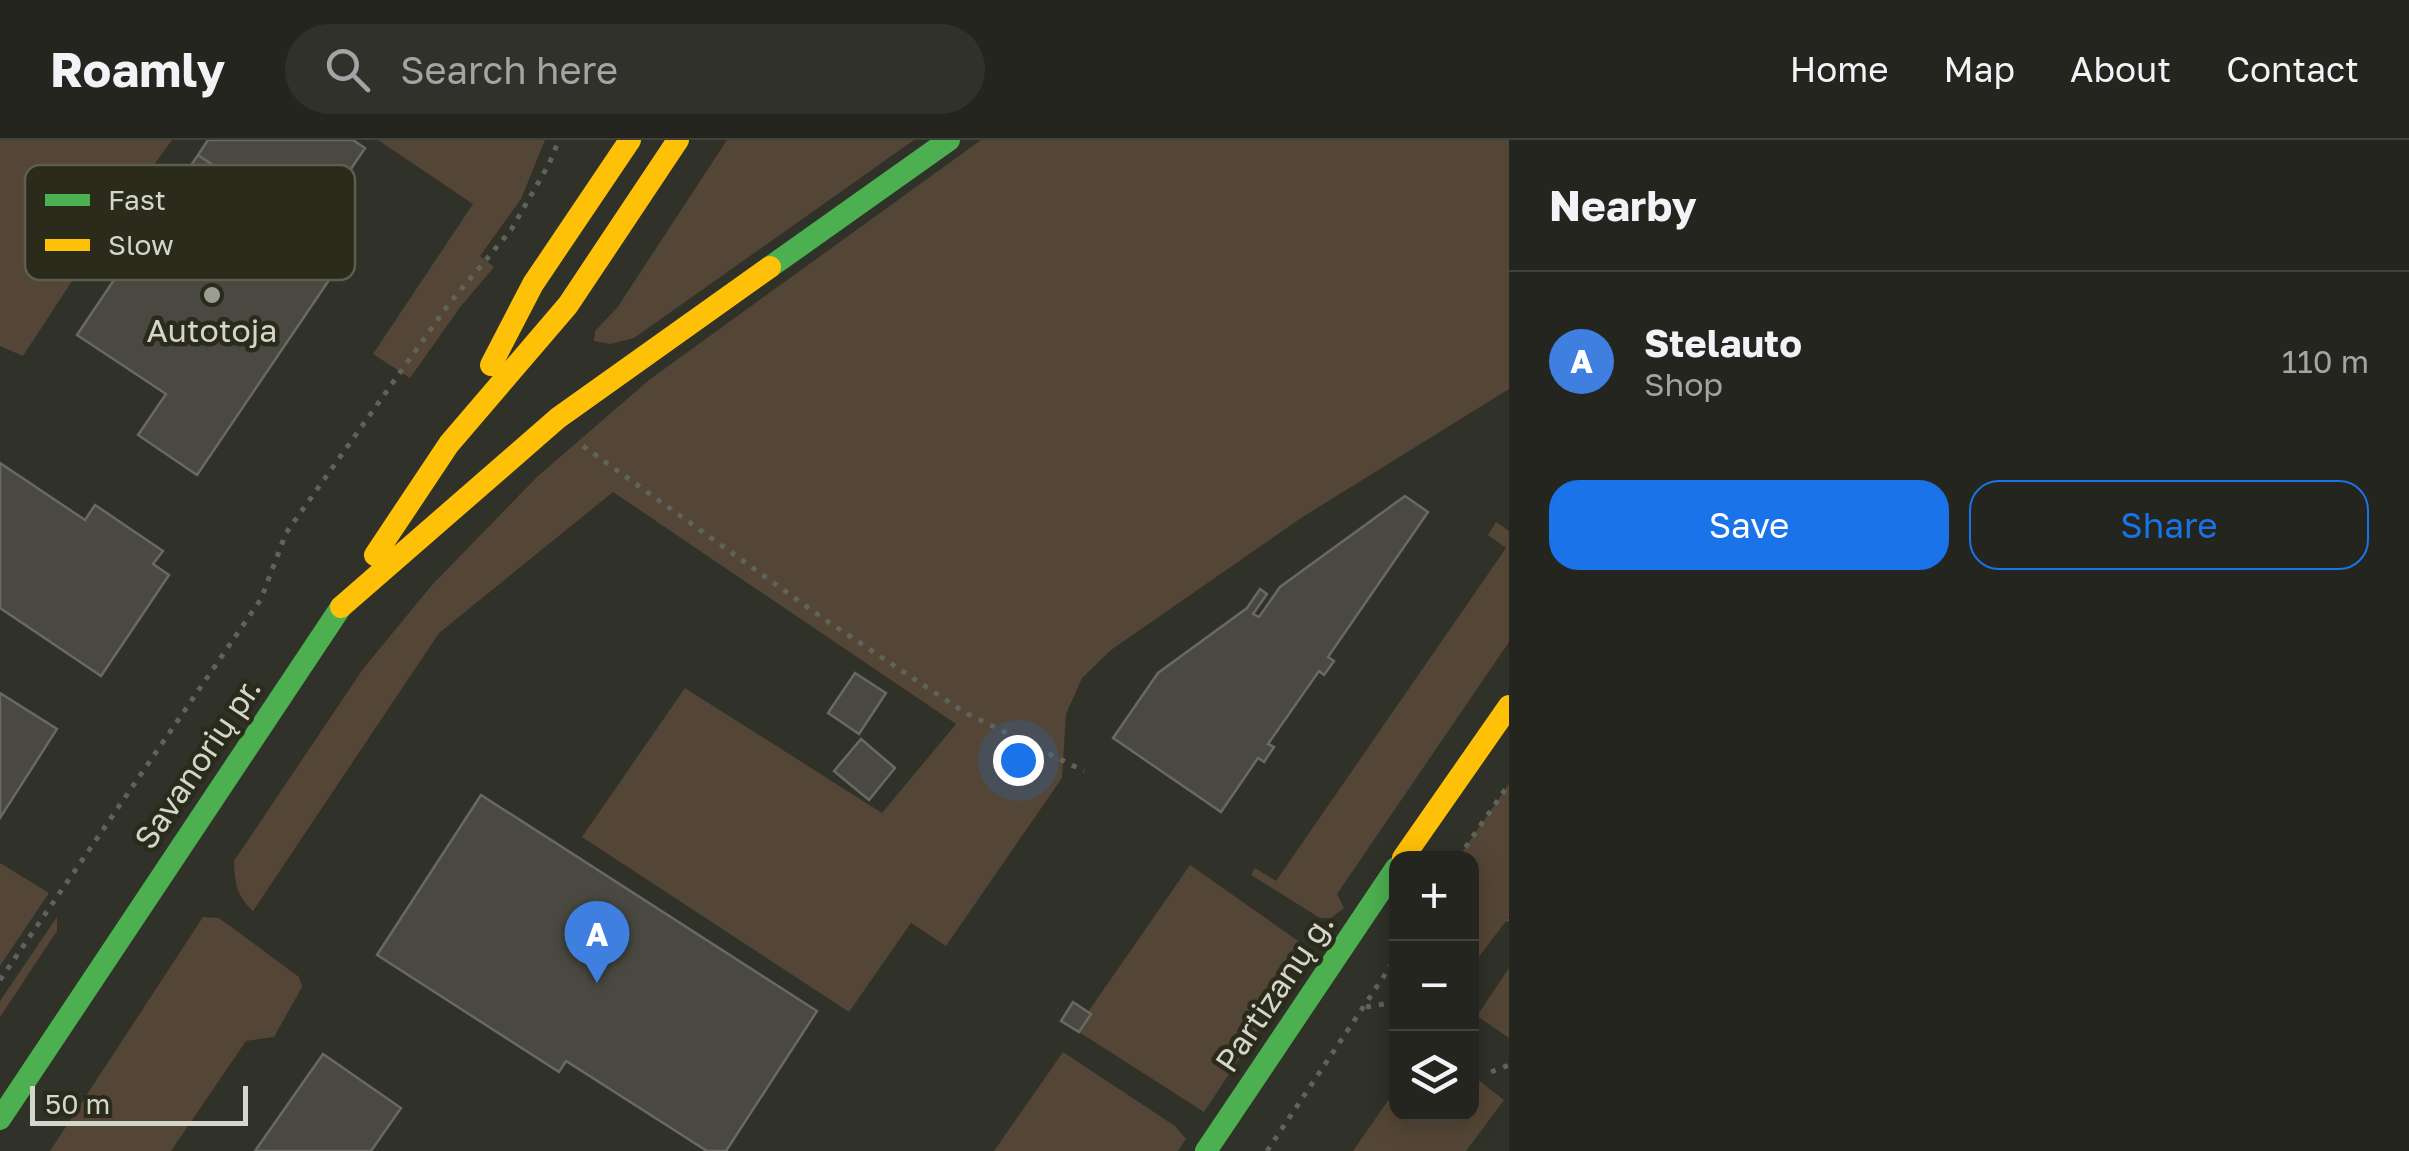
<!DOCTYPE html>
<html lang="en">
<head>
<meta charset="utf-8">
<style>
  body { margin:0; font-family:"Golos Text",sans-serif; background:#30312b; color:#f1f3f6 }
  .controls { position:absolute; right:30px; bottom:30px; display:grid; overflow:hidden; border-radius:20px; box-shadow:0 5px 25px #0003 }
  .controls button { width:90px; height:90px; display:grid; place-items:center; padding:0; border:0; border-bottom:2px solid #41423c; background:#24251e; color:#f1f3f6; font:50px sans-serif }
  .scale { position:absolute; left:30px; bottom:25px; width:218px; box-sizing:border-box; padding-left:10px; border:5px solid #d4d5cb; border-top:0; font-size:28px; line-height:35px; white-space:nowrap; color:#d4d5cb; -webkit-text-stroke:8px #2a2b1b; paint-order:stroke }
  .you { position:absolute; left:1018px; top:620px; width:35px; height:35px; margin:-25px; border:8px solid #fff; border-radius:50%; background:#1a73e8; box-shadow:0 0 0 15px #1a73e833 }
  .badge { display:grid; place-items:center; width:65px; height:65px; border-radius:50%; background:#1a73e8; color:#fff; font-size:32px; font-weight:700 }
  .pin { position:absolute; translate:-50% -82px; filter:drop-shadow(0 2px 5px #0008) }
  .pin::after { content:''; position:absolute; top:52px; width:35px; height:30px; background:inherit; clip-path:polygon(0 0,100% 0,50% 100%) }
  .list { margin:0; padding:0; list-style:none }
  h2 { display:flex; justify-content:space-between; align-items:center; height:130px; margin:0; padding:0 40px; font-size:42px }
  h2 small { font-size:32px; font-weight:400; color:#a3a5a4 }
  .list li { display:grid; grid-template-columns:65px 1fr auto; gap:30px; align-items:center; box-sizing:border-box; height:180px; padding:0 40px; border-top:2px solid #41423c }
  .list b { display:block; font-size:38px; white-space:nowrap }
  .list p { margin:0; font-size:32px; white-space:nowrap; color:#a3a5a4 }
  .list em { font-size:32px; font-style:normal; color:#a3a5a4 }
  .actions { display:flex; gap:20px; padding:30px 40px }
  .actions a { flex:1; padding:22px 0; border:2px solid #1a73e8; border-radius:30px; text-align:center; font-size:35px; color:#1a73e8 }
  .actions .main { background:#1a73e8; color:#fff }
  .icon { flex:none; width:55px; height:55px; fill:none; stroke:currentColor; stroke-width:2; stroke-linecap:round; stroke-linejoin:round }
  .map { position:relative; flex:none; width:1509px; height:1011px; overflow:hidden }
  header { display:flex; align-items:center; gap:60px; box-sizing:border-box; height:140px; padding:0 50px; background:#24251e; border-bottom:2px solid #41423c }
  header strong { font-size:48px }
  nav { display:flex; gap:55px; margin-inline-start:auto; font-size:35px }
  .search { width:700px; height:90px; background:#30312b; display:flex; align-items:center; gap:25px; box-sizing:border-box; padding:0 35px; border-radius:55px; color:#a3a5a4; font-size:38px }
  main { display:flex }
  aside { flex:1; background:#24251e }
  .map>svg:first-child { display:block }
  .green { fill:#544636 }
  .building { fill:#494941; stroke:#6a6961; stroke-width:2.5 }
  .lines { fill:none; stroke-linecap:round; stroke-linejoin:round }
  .path { stroke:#5f635a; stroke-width:5; stroke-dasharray:5 8; stroke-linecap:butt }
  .fast { stroke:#4caf50; stroke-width:22 }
  .slow { stroke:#ffc107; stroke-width:22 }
  .poi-dot { fill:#9b9c92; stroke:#2a2b1b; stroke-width:4 }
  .labels { text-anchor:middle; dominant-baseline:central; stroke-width:9; stroke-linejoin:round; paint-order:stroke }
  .poi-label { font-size:32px; fill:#d4d5cb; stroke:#2a2b1b }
  .street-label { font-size:32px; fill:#d4d5cb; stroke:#2a2b1b }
  .key { fill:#2a2b1b; stroke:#5d5e50; stroke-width:2.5 }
  .key-label { font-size:28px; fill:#d4d5cb }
</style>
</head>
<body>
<header>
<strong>Roamly</strong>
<div class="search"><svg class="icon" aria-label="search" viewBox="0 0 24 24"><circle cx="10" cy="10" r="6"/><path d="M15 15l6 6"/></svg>Search here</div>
<nav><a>Home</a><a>Map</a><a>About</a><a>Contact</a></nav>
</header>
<main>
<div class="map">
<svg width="1509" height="1011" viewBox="0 0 1509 1011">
  <rect width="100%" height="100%" fill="#303128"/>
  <path class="green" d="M0 0H172L93 109 23 216 0 206Z
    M378 0H545L521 59 480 116 494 127 461 166 410 238 373 214 473 64Z
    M727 0H914L634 198 610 204 594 201 595 191 617 168Z
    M981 0H1509V249L1301 378 1111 510 1082 538 1066 574 1062 638 946 806 911 783 849 872 582 697 685 548 882 673 956 584 613 352 439 493 253 771C236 755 235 743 234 721L363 529 432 445 537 337 649 240Z
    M1496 382 1509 391V502L1337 754 1344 768 1331 778H1320L1251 735 1255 728 1276 741 1506 408 1488 395Z
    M1509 644V777L1472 826V718H1458Z
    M0 723 49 753 0 826Z
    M1190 725 1311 810 1204 972 1079 892 1090 874 1088 872Z
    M57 777V791L0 877V861Z
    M203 777 219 778 299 837 302 847 274 897 246 901 171 1011H50Z
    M1509 828V898L1477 876Z
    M1063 912 1175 986 1186 999 1178 1011H994Z
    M1472 935 1504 960 1466 1011H1353L1396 949V974H1472Z"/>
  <path class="building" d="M208 0H353L365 8 310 90 198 15Z
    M198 15 346 115 197 335 138 295 166 254 77 195Z
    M0 323 85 380 95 365 163 411 153 424 169 435 101 536 0 468Z
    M1405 356 1428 372 1328 517 1334 521 1324 535 1319 531 1268 604 1274 607 1264 622 1258 618 1221 672 1113 598 1158 533 1247 468 1260 449 1267 454 1253 474 1259 477 1280 447Z
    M855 533 886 553 859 594 828 573Z
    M0 553 57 589 0 678Z
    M861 599 895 628 869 660 834 631Z
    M481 655 817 871 726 1011H707L566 921 559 932 377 815Z
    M1073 862 1091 874 1079 892 1061 881Z
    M323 914 401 968 371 1011H255Z"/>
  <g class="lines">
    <path class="path" d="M583 306 824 479 964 572 1084 631
      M1458 718 1509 644
      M1508 779 1509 780
      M0 840 261 459 286 393 448 165 511 90 549 24 559 0
      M1366 867 1396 862
      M1491 932 1509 925
      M1267 1011 1396 818"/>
    <path class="fast" d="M770 127 949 0
      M0 979 341 467
      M1206 1011 1396 728"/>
    <path class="slow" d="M491 225 533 144 630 0
      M375 415 449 304 568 165 678 0
      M341 467 558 278 770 127
      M1403 718 1509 566"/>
  </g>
  <circle class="poi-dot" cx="212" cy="155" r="10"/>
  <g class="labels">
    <g class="poi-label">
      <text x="212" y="190">Autotoja</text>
    </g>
    <g class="street-label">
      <text transform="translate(197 623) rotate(-56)">Savanorių pr.</text>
      <text transform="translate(1274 852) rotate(-56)">Partizanų g.</text>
    </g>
  </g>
  <rect x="25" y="25" width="330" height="115" rx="15" class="key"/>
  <rect x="45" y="54" width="45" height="12" fill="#4caf50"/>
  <rect x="45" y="99" width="45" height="12" fill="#ffc107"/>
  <g class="key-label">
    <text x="108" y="70">Fast</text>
    <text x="108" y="115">Slow</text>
  </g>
</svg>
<div class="controls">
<button>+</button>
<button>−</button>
<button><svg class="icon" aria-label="layers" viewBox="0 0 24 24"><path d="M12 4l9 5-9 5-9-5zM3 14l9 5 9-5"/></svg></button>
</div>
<div class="scale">50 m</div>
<div class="you"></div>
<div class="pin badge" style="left:597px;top:843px;background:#3f7fe0">A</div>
</div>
<aside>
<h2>Nearby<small></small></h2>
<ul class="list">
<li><span class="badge" style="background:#3f7fe0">A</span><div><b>Stelauto</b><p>Shop</p></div><em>110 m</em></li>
</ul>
<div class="actions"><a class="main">Save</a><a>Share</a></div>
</aside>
</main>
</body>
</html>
